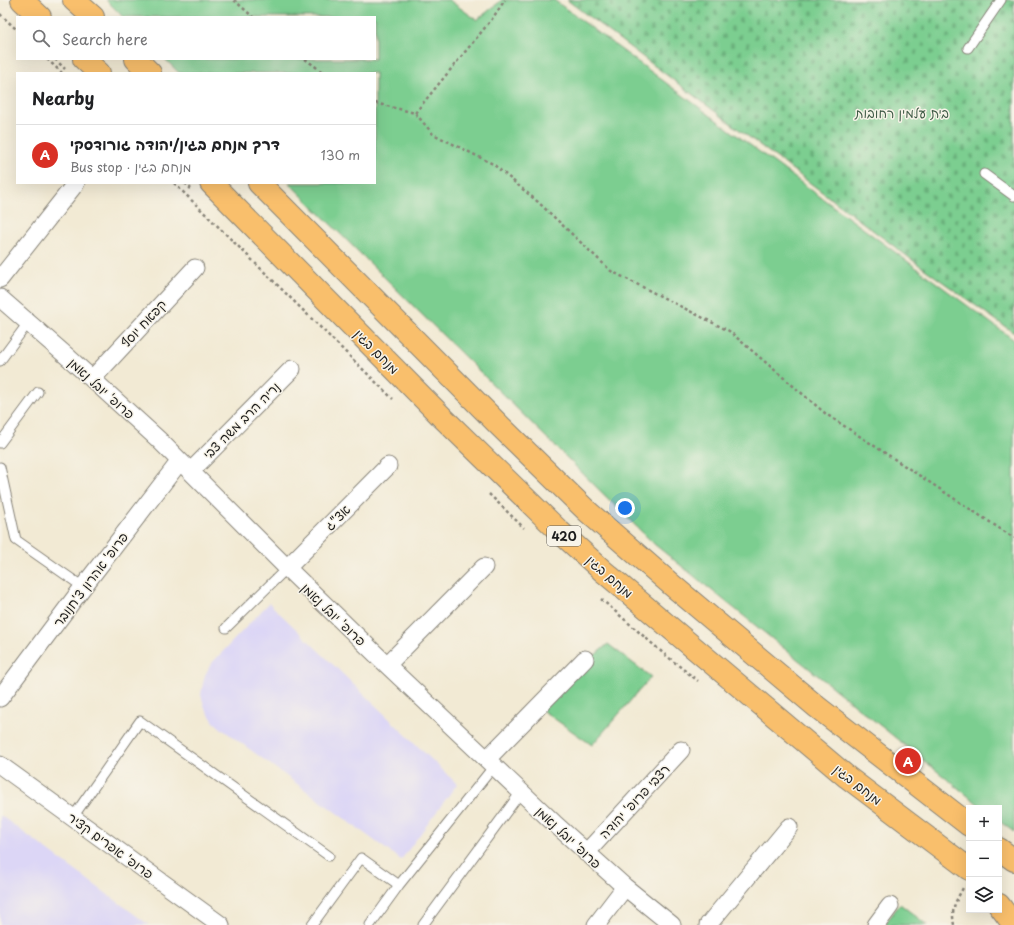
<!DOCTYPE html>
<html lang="en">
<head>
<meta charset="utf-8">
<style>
  body { margin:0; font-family:"Playpen Sans","Playpen Sans Hebrew",sans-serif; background:#f6f6f6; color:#202124 }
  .controls { position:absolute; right:12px; bottom:12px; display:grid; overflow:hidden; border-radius:0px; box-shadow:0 4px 16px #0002 }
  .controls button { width:36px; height:36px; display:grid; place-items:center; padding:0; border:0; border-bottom:1px solid #e0e0e0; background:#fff; color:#202124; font:20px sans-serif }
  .you { position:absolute; left:625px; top:508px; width:14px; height:14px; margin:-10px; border:3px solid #fff; border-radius:50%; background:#1a73e8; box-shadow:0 0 0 6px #1a73e833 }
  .badge { display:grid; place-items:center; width:26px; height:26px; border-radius:50%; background:#d93025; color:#fff; font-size:13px; font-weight:700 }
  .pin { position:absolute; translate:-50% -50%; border:2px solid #fff; box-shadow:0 1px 4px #0006 }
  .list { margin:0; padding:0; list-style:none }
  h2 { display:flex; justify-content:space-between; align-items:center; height:52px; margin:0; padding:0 16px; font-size:17px }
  h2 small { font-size:13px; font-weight:400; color:#757577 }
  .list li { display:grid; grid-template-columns:26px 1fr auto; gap:12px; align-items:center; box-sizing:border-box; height:60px; padding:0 16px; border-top:1px solid #e0e0e0 }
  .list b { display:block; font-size:15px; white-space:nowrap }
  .list p { margin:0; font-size:13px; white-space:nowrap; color:#757577 }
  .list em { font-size:13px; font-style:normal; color:#757577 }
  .icon { flex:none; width:22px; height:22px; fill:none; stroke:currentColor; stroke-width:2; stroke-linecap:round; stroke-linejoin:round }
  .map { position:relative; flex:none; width:1014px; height:925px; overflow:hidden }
  .search { position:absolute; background:#fff; box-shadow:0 4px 16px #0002; left:16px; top:16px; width:360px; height:44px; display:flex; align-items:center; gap:10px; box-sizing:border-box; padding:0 14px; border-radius:0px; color:#757577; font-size:15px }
  .panel { position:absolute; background:#fff; box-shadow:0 4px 16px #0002; left:16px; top:72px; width:360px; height:112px; border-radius:0px }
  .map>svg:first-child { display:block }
  .built { fill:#dcd6f6 }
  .grass { fill:#7cce90; stroke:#4c7556 }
  .cemetery { fill:url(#cemetery-stones); stroke:#4c7556 }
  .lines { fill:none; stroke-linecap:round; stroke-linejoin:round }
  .service-casing { stroke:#878378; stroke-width:11 }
  .minor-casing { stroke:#878378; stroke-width:19 }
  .primary-casing { stroke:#878378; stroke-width:24 }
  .path { stroke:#878378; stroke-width:2.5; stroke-dasharray:3 3; stroke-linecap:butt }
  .service { stroke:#fff; stroke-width:9 }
  .minor { stroke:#fff; stroke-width:17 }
  .primary { stroke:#f9bf6c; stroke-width:22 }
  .labels { text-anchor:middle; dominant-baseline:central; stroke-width:3; stroke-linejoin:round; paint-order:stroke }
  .shield { fill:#f7f3e8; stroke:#5e5c59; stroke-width:1 }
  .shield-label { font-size:12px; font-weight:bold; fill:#1c1c1c }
  .park-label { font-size:13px; fill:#3e5a45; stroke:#f7f3e8 }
  .street-label { font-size:13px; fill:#1c1c1c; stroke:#f7f3e8 }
</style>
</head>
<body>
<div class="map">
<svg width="1014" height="925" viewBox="0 0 1014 925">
  <defs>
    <pattern id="cemetery-stones" width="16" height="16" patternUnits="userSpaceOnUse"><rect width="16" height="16" fill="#7cce90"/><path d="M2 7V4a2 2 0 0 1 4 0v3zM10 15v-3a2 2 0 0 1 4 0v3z" fill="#6bb07c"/></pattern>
  </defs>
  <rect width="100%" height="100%" fill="#f7f3e8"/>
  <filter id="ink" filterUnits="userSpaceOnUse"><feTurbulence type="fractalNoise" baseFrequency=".025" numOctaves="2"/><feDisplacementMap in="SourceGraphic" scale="8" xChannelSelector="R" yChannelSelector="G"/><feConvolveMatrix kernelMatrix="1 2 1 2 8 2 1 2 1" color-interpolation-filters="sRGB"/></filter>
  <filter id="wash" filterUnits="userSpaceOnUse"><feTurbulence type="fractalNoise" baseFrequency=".012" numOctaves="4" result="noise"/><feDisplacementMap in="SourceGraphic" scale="16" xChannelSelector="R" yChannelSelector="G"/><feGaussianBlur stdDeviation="0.9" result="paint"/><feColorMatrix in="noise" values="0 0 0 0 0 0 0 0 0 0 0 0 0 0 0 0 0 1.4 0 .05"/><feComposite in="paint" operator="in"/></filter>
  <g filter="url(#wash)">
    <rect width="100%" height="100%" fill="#f2ead4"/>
    <path class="built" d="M269 603 457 784 401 860 222 729 214 722 205 708 201 695 202 688 205 675 211 664Z
      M0 815 149 925H0Z"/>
    <path class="grass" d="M106 0H449L477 20 502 0H554L1014 340V832L999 821V808H983L654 544 289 183H375V73H179L165 59H375V17H123Z
      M608 644 651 677 592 745 539 708 583 665Z
      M900 904 927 925H884Z"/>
    <path class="cemetery" d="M567 0H1014V333L915 262Z"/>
  </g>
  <g filter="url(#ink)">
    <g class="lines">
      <g class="service-casing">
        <path id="service" d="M968 48 1001 0
          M984 174 1014 196
          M0 361 28 323
          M0 443 38 392
          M0 467 16 540 83 587
          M226 628 287 568
          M73 817 140 721 329 856
          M312 925 361 858 399 885
          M370 925 399 885 494 766
          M423 925 521 792"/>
      </g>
      <g class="minor-casing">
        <path id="minor" d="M0 279 76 183
          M0 298 69 358 158 439 287 568 387 665 554 823 625 887 672 925
          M92 379 195 268
          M191 471 292 369
          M287 568 388 466
          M387 665 484 567
          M0 698 83 587 180 461
          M487 759 585 659
          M0 765 221 925
          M586 853 681 750
          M596 925 625 887
          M708 925 789 827
          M876 925 890 906"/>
      </g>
      <g class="primary-casing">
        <path id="primary" d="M22 0 40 17
          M74 0 93 17
          M84 59 99 73
          M136 59 150 73
          M211 183 442 417 560 532 603 571 847 777 969 869
          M259 183 500 426 587 511 673 586 817 707 969 825
          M999 849 1014 860
          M999 905 1014 925"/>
      </g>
      <path class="path" d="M234 0 253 17
        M0 14 17 30
        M47 59 62 73
        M55 59 65 69
        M305 59 324 73
        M375 103 415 113 433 134 493 164 538 202 611 271 729 331 826 414 1014 538
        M415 113 492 19 505 0
        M174 183 393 399
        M185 183 191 189
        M489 494 524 528
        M601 599 663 653 698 681
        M954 925C951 908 955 903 963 888"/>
      <use href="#service" class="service"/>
      <use href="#minor" class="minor"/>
      <use href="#primary" class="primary"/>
    </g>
  </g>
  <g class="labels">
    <rect class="shield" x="547" y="526" width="34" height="20" rx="3"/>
    <g class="shield-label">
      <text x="564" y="536">420</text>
    </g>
    <g class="park-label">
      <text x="902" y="112">בית עלמין רחובות</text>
    </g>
    <g class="street-label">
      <text transform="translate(143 323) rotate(-47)">קפאח יוסף</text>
      <text transform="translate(377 351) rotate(45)">מנחם בגין</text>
      <text transform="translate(102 388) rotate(42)">פרופ' יובל נאמן</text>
      <text transform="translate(241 420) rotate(-45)">נריה הרב משה צבי</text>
      <text transform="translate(337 517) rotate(-45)">אצ"ג</text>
      <text transform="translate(610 576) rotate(41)">מנחם בגין</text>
      <text transform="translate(90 579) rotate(-53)">פרופ' אהרון צ'חנובר</text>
      <text transform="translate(334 614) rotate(44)">פרופ' יובל נאמן</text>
      <text transform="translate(858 784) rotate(38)">מנחם בגין</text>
      <text transform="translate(634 801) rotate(-47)">רצבי פרופ' יהודה</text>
      <text transform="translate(569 837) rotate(43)">פרופ' יובל נאמן</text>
      <text transform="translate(111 845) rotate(36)">פרופ' אפרים קציר</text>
    </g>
  </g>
</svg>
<div class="controls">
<button>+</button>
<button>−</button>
<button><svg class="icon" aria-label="layers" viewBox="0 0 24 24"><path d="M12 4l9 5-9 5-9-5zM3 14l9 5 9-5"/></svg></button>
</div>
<div class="you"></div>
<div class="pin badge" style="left:908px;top:761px">A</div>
<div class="search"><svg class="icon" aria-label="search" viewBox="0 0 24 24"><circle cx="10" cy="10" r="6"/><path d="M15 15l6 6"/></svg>Search here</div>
<section class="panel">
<h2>Nearby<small></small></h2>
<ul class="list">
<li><span class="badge">A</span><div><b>דרך מנחם בגין/יהודה גורודסקי</b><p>Bus stop · מנחם בגין</p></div><em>130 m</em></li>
</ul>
</section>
</div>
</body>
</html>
